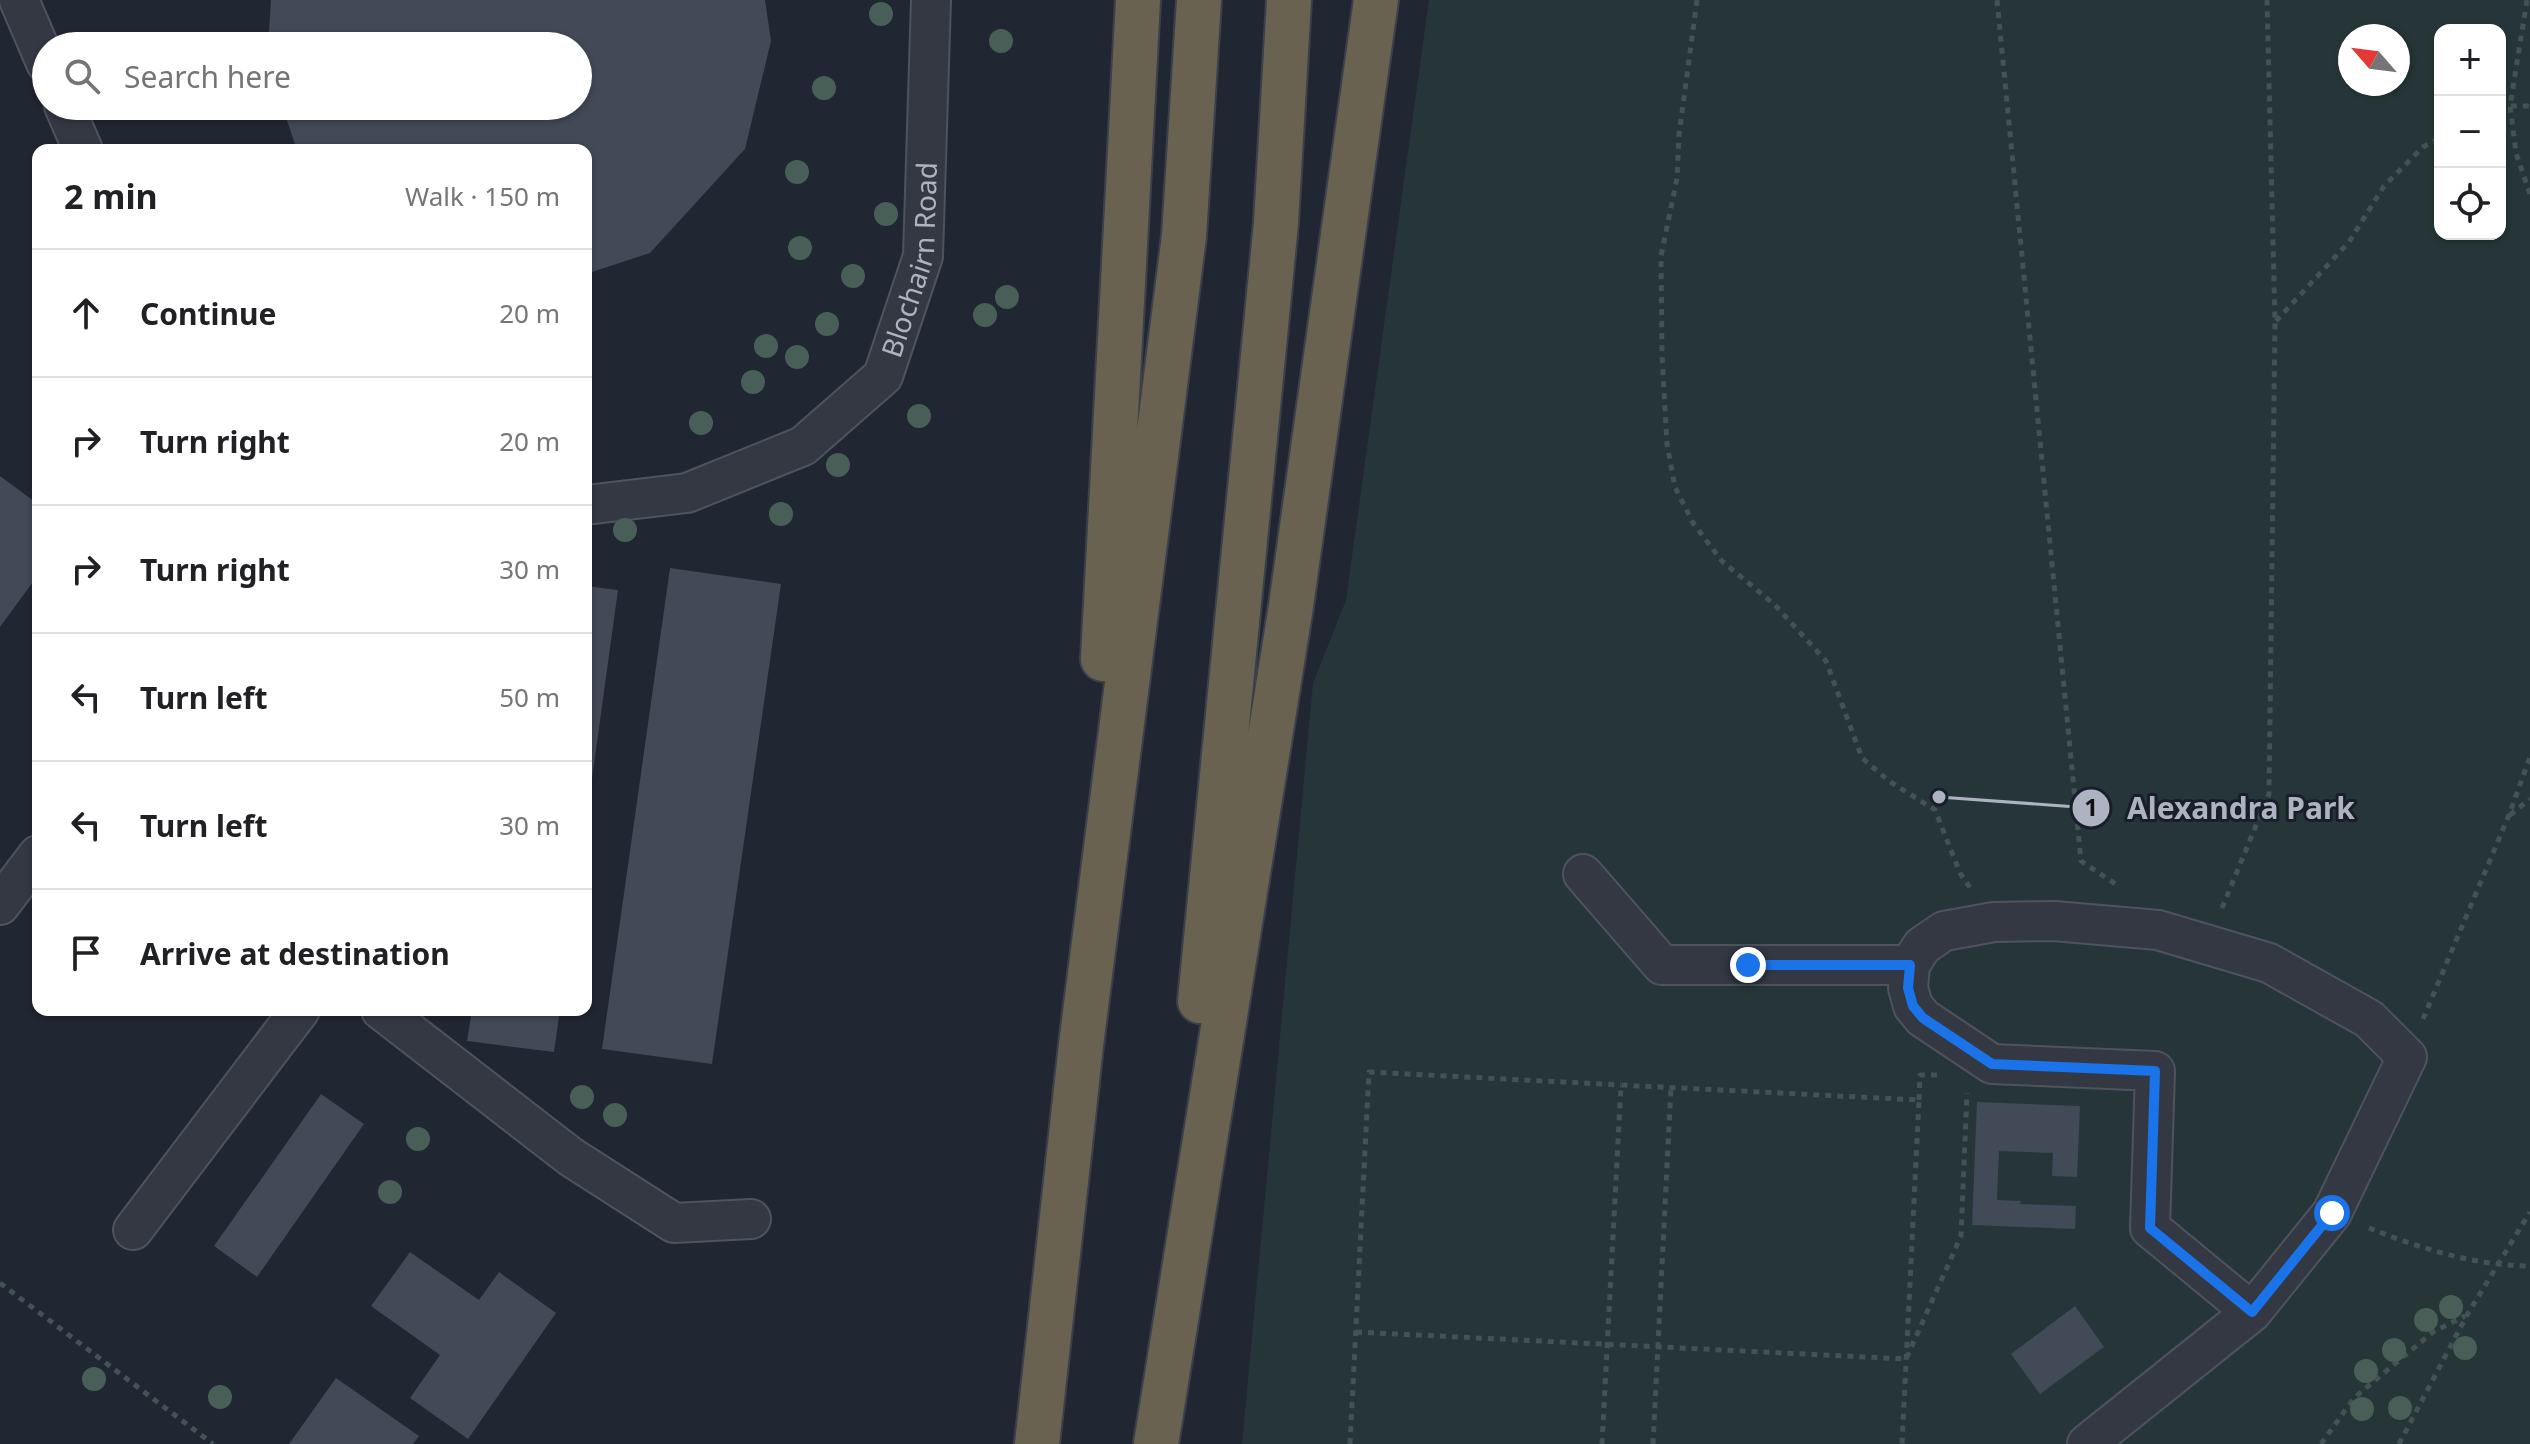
<!DOCTYPE html>
<html lang="en">
<head>
<meta charset="utf-8">
<style>
  body { margin:0; font-family:"Noto Sans",sans-serif; background:#f6f6f6; color:#202124 }
  .controls { position:absolute; right:24px; top:24px; display:grid; overflow:hidden; border-radius:16px; box-shadow:0 2px 6px #0004 }
  .controls button { width:72px; height:72px; display:grid; place-items:center; padding:0; border:0; border-bottom:2px solid #e0e0e0; background:#fff; color:#202124; font:40px sans-serif }
  .compass { position:absolute; left:2338px; top:24px; width:72px; height:72px; border-radius:50%; background:#fff; box-shadow:0 2px 6px #0004; rotate:298deg }
  .stop { position:absolute; width:24px; height:24px; margin:-18px; border:6px solid #1a73e8; border-radius:50%; background:#fff }
  .stop.end { background:#1a73e8; border-color:#fff; box-shadow:0 2px 8px #0008 }
  .list { margin:0; padding:0; list-style:none }
  h2 { display:flex; justify-content:space-between; align-items:center; height:104px; margin:0; padding:0 32px; font-size:34px }
  h2 small { font-size:26px; font-weight:400; color:#757577 }
  .list li { display:grid; grid-template-columns:52px 1fr auto; gap:24px; align-items:center; box-sizing:border-box; height:128px; padding:0 32px; border-top:2px solid #e0e0e0 }
  .list b { display:block; font-size:30px; white-space:nowrap }
  .list em { font-size:26px; font-style:normal; color:#757577 }
  .icon { flex:none; width:44px; height:44px; fill:none; stroke:currentColor; stroke-width:2; stroke-linecap:round; stroke-linejoin:round }
  .map { position:relative; flex:none; width:2530px; height:1444px; overflow:hidden }
  .search { position:absolute; background:#fff; box-shadow:0 2px 6px #0004; left:32px; top:32px; width:560px; height:88px; display:flex; align-items:center; gap:20px; box-sizing:border-box; padding:0 28px; border-radius:44px; color:#757577; font-size:30px }
  .panel { position:absolute; background:#fff; box-shadow:0 2px 6px #0004; left:32px; top:144px; width:560px; height:872px; border-radius:16px }
  .map>svg:first-child { display:block }
  .green { fill:#263638; fill-rule:evenodd }
  .building { fill:#424957 }
  .lines { fill:none; stroke-linecap:round; stroke-linejoin:round }
  .minor-casing { stroke:#4e535f; stroke-width:42 }
  .highway-casing { stroke:#3b404b; stroke-width:48 }
  .path { stroke:#445155; stroke-width:5; stroke-dasharray:6 6; stroke-linecap:butt }
  .minor { stroke:#333843; stroke-width:38 }
  .highway { stroke:#696251; stroke-width:44 }
  .tree { fill:#485f57 }
  .route { stroke:#1a73e8; stroke-width:10 }
  .labels { text-anchor:middle; dominant-baseline:central; stroke-width:6; stroke-linejoin:round; paint-order:stroke }
  .street-label { font-size:28px; fill:#adb3c1; stroke:#191e28 }
  .leader { fill:none; stroke:#adb3c1; stroke-width:3 }
  .callout-dot { fill:#adb3c1; stroke:#191e28; stroke-width:3 }
  .mark-label { font-size:24px; text-anchor:middle; font-weight:bold; fill:#111 }
  .callout-label { font-size:30px; text-anchor:middle; font-weight:bold; fill:#adb3c1; stroke:#191e28; stroke-width:6; stroke-linejoin:round; paint-order:stroke }
</style>
</head>
<body>
<div class="map">
<svg width="2530" height="1444" viewBox="0 0 2530 1444">
  <rect width="100%" height="100%" fill="#202632"/>
  <path class="green" d="M1429 0H2530V1444H1242L1313 683 1346 600ZM2440 30H2500V234H2440ZM2350 36H2398V84H2350Z"/>
  <path class="building" d="M271 0H765L771 41 745 149 650 253 586 274V150H297L282 106H578V46H268Z
    M0 476 38 504V575L0 627Z
    M670 568 781 584 712 1064 602 1049Z
    M586 586 618 590 588 808H586Z
    M472 1010H560L554 1052 467 1041Z
    M321 1094 364 1124 257 1277 214 1246Z
    M1977 1102 2080 1106 2077 1177 2052 1176 2053 1153 1999 1151 1997 1200 2021 1201 2020 1204 2076 1206 2075 1229 1972 1225Z
    M410 1252 479 1300 499 1272 556 1313 468 1439 410 1398 440 1355 371 1306Z
    M2075 1306 2104 1347 2040 1394 2011 1354Z
    M336 1378 419 1436 413 1444H289Z"/>
  <g class="lines">
    <g class="minor-casing">
      <g id="minor">
        <path d="M19 0 46 63"/>
        <path d="M64 106 83 150"/>
        <path id="s1" d="M586 505 687 493 803 446 883 376 923 256 931 0"/>
        <path d="M1583 874 1662 965H1910"/>
        <path d="M0 905 38 855"/>
        <path d="M381 1010 571 1157 674 1223 751 1219"/>
        <path d="M133 1230 300 1010"/>
        <path d="M2087 1444 2252 1312 2332 1213 2407 1057 2369 1019 2269 963 2158 930 2054 921 1994 922 1944 931 1922 946 1910 965 1908 988 1913 1006 1923 1018 1992 1064 2155 1071 2150 1228 2252 1312"/>
      </g>
    </g>
    <g class="highway-casing">
      <path id="highway" d="M1103 659 1138 0
        M1200 1001 1276 223 1289 0
        M1037 1444 1081 1045 1184 236 1199 0
        M1156 1444 1291 606 1376 0"/>
    </g>
    <path class="path" d="M1697 0 1679 135 1677 178 1661 256 1662 355 1667 444 1675 487 1693 523 1722 561 1775 605 1826 661 1862 758 1889 781 1935 810 1960 873 1971 889
      M1997 0 2081 861 2117 885
      M2527 0 2510 106 2516 153 2530 194
      M2500 111 2510 106H2530
      M2276 321 2349 242 2384 186 2423 147 2440 138
      M2510 815 2530 799
      M2222 908 2269 794 2275 322 2267 0
      M2423 1019 2509 815 2530 757
      M1919 1100 1920 1075H1938
      M2369 1228C2419 1248 2476 1266 2530 1266
      M0 1283 213 1444
      M1356 1332 1906 1359 1961 1236 1967 1093
      M1350 1444 1369 1072 1621 1085
      M1602 1444 1621 1085 1919 1100 1902 1444
      M1653 1444 1671 1087
      M2321 1444 2354 1398 2433 1332 2465 1316
      M2399 1444 2467 1315 2530 1212"/>
    <use href="#minor" class="minor"/>
    <use href="#highway" class="highway"/>
  </g>
  <g class="tree">
    <circle cx="881" cy="14" r="12"/>
    <circle cx="1001" cy="41" r="12"/>
    <circle cx="824" cy="88" r="12"/>
    <circle cx="797" cy="172" r="12"/>
    <circle cx="886" cy="214" r="12"/>
    <circle cx="800" cy="248" r="12"/>
    <circle cx="853" cy="276" r="12"/>
    <circle cx="1007" cy="297" r="12"/>
    <circle cx="985" cy="315" r="12"/>
    <circle cx="827" cy="324" r="12"/>
    <circle cx="766" cy="346" r="12"/>
    <circle cx="797" cy="357" r="12"/>
    <circle cx="753" cy="382" r="12"/>
    <circle cx="919" cy="416" r="12"/>
    <circle cx="701" cy="423" r="12"/>
    <circle cx="838" cy="465" r="12"/>
    <circle cx="781" cy="514" r="12"/>
    <circle cx="625" cy="530" r="12"/>
    <circle cx="582" cy="1097" r="12"/>
    <circle cx="615" cy="1115" r="12"/>
    <circle cx="418" cy="1139" r="12"/>
    <circle cx="390" cy="1192" r="12"/>
    <circle cx="2451" cy="1307" r="12"/>
    <circle cx="2426" cy="1320" r="12"/>
    <circle cx="2465" cy="1348" r="12"/>
    <circle cx="2394" cy="1350" r="12"/>
    <circle cx="2366" cy="1371" r="12"/>
    <circle cx="94" cy="1379" r="12"/>
    <circle cx="220" cy="1397" r="12"/>
    <circle cx="2400" cy="1408" r="12"/>
    <circle cx="2362" cy="1409" r="12"/>
  </g>
  <g class="lines">
    <path class="route" d="M1748 965H1910L1908 988 1913 1006 1923 1018 1992 1064 2155 1071 2150 1228 2252 1312 2332 1213"/>
  </g>
  <g class="labels">
    <g class="street-label">
      <text stroke="none"><textPath href="#s1" startOffset="454">Blochairn Road</textPath></text>
    </g>
  </g>
  <path class="leader" d="M1939 797L2091 808"/>
  <g class="callout-dot">
    <circle cx="1939" cy="797" r="8"/>
    <circle cx="2091" cy="808" r="20"/>
  </g>
  <g class="mark-label">
    <text x="2091" y="816">1</text>
  </g>
  <g class="callout-label">
    <text x="2241" y="819">Alexandra Park</text>
  </g>
</svg>
<div class="controls">
<button>+</button>
<button>−</button>
<button><svg class="icon" aria-label="locate" viewBox="0 0 24 24"><circle cx="12" cy="12" r="6"/><path d="M12 2v4M12 18v4M2 12h4M18 12h4"/></svg></button>
</div>
<svg class="compass" viewBox="-18 -18 36 36"><path d="M0-13l5 13h-10z" fill="#e53935"/><path d="M0 13l5-13h-10z" fill="#757577"/></svg>
<div class="stop" style="left:2332px;top:1213px"></div>
<div class="stop end" style="left:1748px;top:965px"></div>
<div class="search"><svg class="icon" aria-label="search" viewBox="0 0 24 24"><circle cx="10" cy="10" r="6"/><path d="M15 15l6 6"/></svg>Search here</div>
<section class="panel">
<h2>2 min<small>Walk · 150 m</small></h2>
<ul class="list">
<li><svg class="icon" aria-label="ahead" viewBox="0 0 24 24"><path d="M12 20V5M6 11l6-6 6 6"/></svg><div><b>Continue</b></div><em>20 m</em></li>
<li><svg class="icon" aria-label="right" viewBox="0 0 24 24"><path d="M7 20v-9h11M14 6l5 5-5 5"/></svg><div><b>Turn right</b></div><em>20 m</em></li>
<li><svg class="icon" aria-label="right" viewBox="0 0 24 24"><path d="M7 20v-9h11M14 6l5 5-5 5"/></svg><div><b>Turn right</b></div><em>30 m</em></li>
<li><svg class="icon" aria-label="left" viewBox="0 0 24 24"><path d="M17 20v-9H6M10 6l-5 5 5 5"/></svg><div><b>Turn left</b></div><em>50 m</em></li>
<li><svg class="icon" aria-label="left" viewBox="0 0 24 24"><path d="M17 20v-9H6M10 6l-5 5 5 5"/></svg><div><b>Turn left</b></div><em>30 m</em></li>
<li><svg class="icon" aria-label="arrive" viewBox="0 0 24 24"><path d="M6 21V4h12l-3 4 3 4H6"/></svg><div><b>Arrive at destination</b></div></li>
</ul>
</section>
</div>
</body>
</html>
